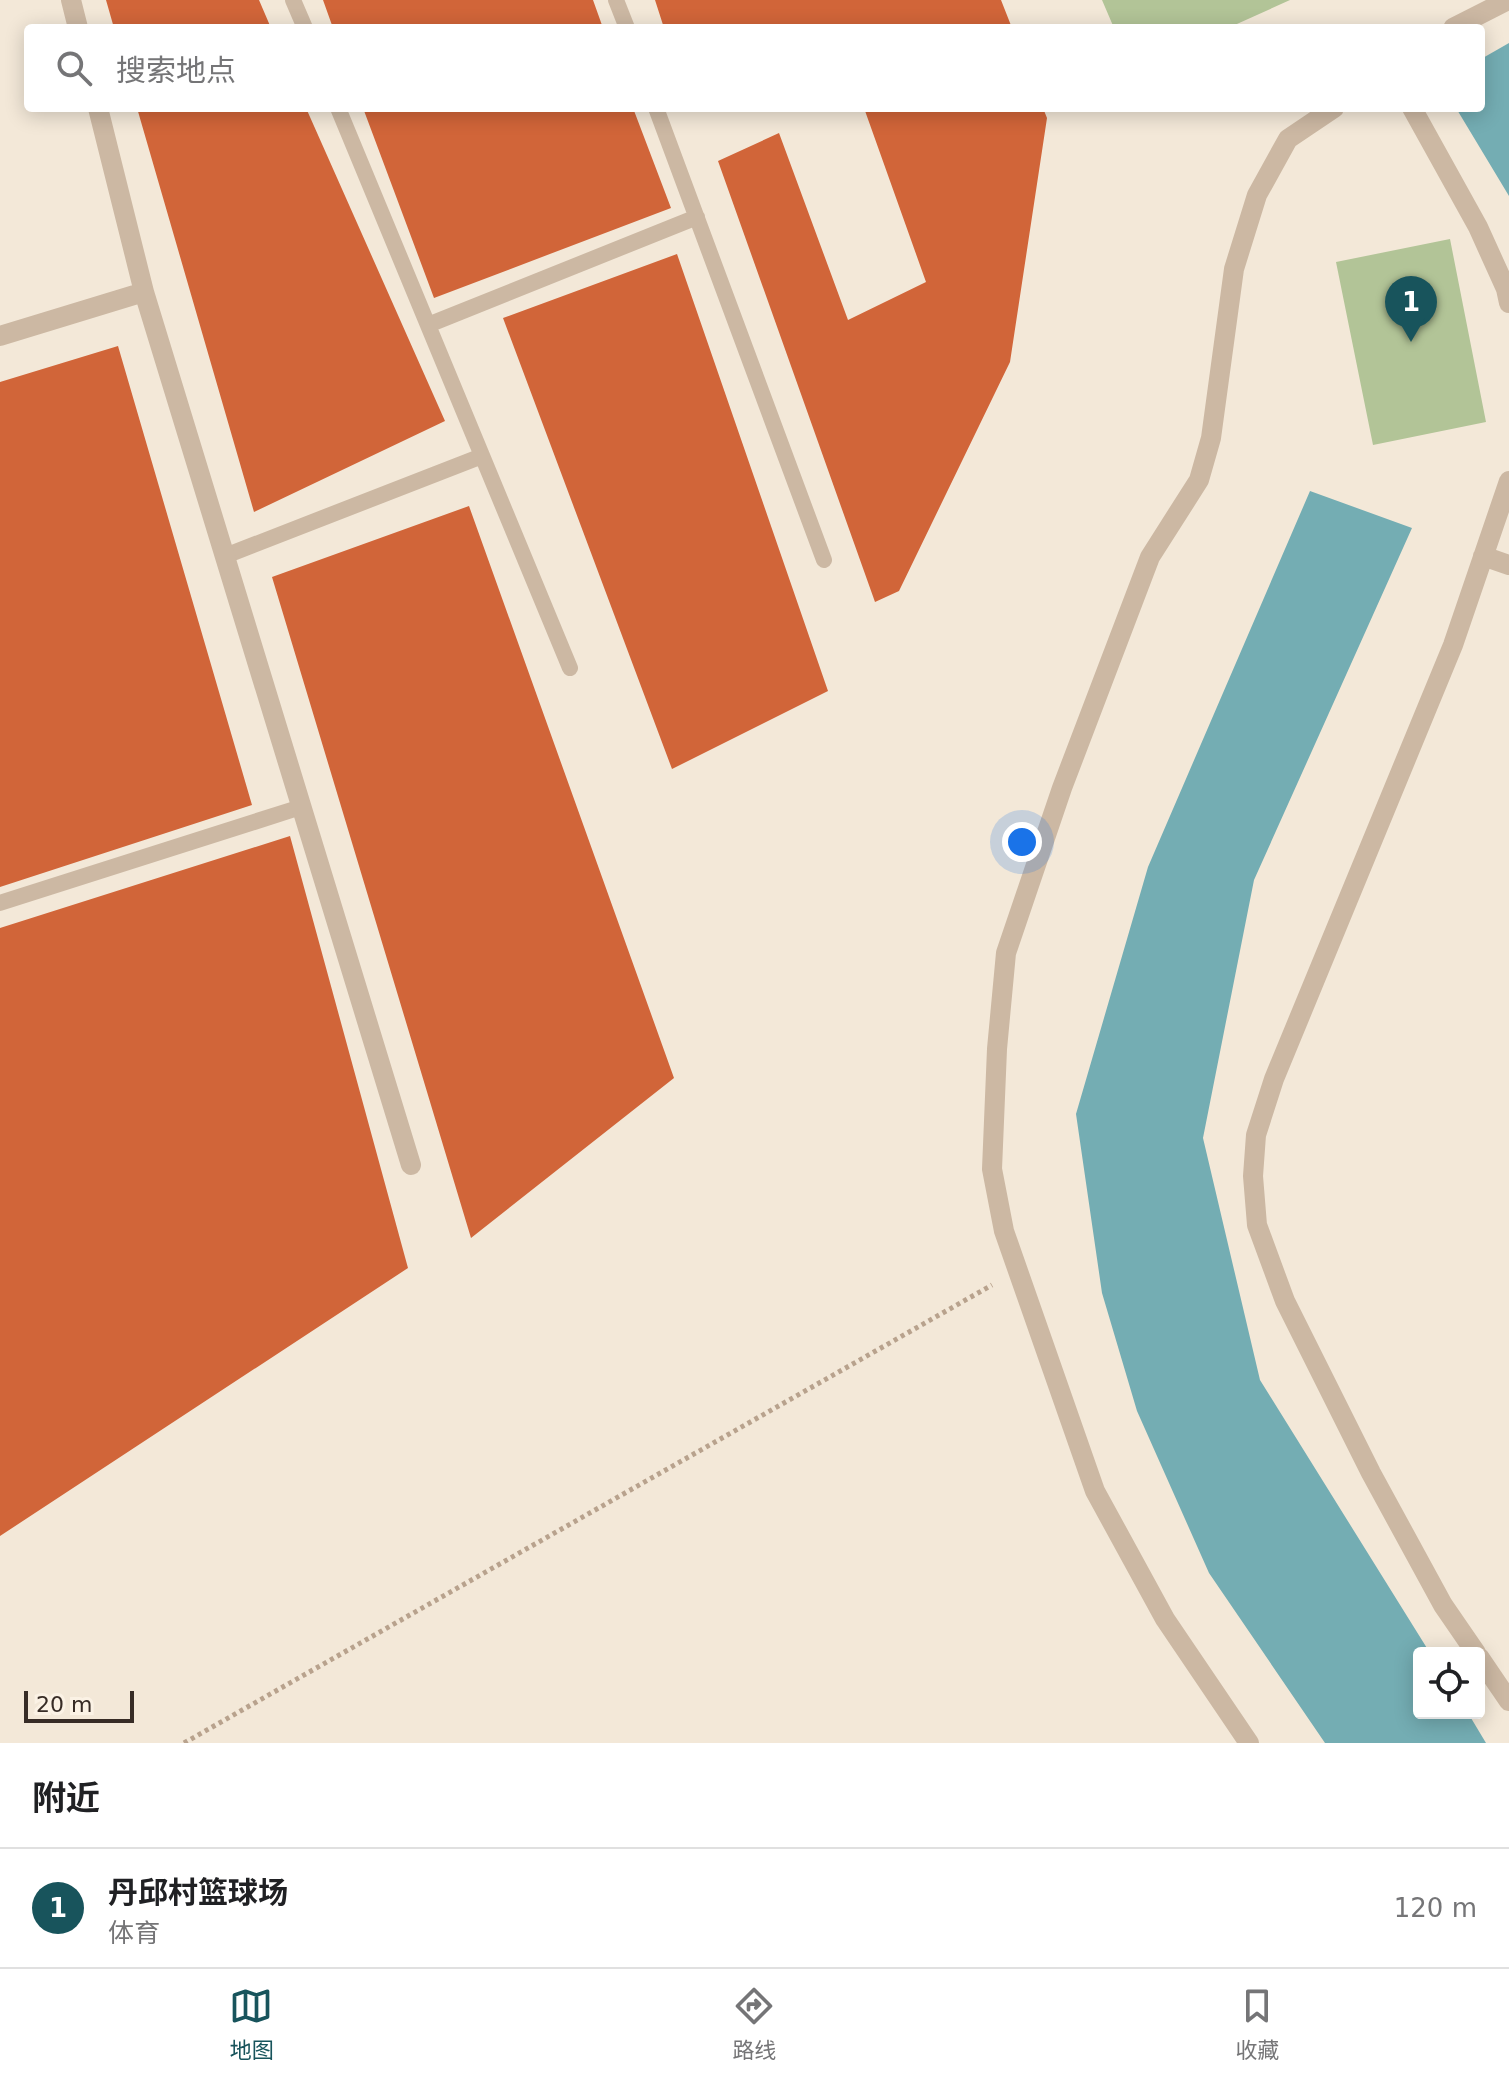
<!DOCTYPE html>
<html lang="zh">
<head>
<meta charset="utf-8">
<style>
  body { margin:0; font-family:"DejaVu Sans","Noto Sans SC",sans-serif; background:#f6f6f6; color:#202124 }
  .controls { position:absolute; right:24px; bottom:24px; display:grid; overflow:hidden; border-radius:8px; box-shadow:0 4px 20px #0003 }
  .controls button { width:72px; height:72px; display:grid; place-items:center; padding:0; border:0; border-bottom:2px solid #e0e0e0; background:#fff; color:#202124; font:40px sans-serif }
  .scale { position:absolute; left:24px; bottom:20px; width:110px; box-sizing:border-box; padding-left:8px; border:4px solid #372c26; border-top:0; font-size:22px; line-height:28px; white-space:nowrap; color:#372c26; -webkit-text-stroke:6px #fbf2e5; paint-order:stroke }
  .you { position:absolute; left:1022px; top:842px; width:28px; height:28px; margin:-20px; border:6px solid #fff; border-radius:50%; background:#1a73e8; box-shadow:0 0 0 12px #1a73e833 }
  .badge { display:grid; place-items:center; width:52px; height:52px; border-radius:50%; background:#18545c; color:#fff; font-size:26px; font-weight:700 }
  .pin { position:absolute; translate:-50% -66px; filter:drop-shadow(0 2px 4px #0008) }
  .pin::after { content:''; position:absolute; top:42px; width:28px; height:24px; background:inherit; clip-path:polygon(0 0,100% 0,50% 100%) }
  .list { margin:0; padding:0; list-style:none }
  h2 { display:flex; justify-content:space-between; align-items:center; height:104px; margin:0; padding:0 32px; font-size:34px }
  h2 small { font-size:26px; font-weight:400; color:#757577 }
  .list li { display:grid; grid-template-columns:52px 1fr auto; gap:24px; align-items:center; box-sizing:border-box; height:120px; padding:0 32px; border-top:2px solid #e0e0e0 }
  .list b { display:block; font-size:30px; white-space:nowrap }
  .list p { margin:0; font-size:26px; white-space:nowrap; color:#757577 }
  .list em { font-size:26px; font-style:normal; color:#757577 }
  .icon { flex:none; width:44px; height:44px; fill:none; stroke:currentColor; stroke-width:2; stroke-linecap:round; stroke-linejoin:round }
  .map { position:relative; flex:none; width:1509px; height:1743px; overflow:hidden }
  .search { position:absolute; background:#fff; box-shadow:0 4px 20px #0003; left:24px; right:24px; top:24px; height:88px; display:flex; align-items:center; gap:20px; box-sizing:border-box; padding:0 28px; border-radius:8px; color:#757577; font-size:30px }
  .sheet { height:224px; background:#fff }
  nav { display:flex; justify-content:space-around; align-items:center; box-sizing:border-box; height:112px; border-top:2px solid #e0e0e0; background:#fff; font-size:22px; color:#757577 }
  nav a { display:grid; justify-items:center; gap:4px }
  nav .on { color:#18545c }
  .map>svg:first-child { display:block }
  .green { fill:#b2c497 }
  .water { fill:#74adb3 }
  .building { fill:#d16539 }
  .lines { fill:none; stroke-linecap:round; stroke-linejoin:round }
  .path { stroke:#b8a28d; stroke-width:5; stroke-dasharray:4 4; stroke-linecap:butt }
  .lane { stroke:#ccb8a3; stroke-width:16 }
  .street { stroke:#ccb8a3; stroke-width:20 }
</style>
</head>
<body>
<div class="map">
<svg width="1509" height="1743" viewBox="0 0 1509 1743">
  <rect width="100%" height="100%" fill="#f3e8d8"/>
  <path class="green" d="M1102 0H1290L1228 28H1114Z
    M1450 239 1486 422 1373 445 1336 262Z"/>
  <path class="water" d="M1509 43V196L1456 108H1481V59Z
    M1310 491 1412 528 1254 880 1203 1138 1260 1380 1430 1653H1419V1713H1468L1486 1743H1325L1209 1573 1137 1411 1102 1293 1076 1114 1148 867Z"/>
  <path class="building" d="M106 0H259L271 28H114Z
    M323 0H593L603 28H333Z
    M655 0H1001L1012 28H836V26L830 28H664Z
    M137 108H306L445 421 254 512Z
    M363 108H633L671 208 434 298Z
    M864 108H1043L1047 118 1010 362 899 591 875 602 718 161 779 133 848 320 926 282Z
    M677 254 828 691 672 769 503 318Z
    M118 346 252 805 0 887V382Z
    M469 506 674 1078 471 1238 272 577Z
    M290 836 408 1268 0 1536V928Z"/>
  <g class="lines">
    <path class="path" d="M184 1743 992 1285"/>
    <path class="lane" d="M293 0 305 28
      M616 0 627 28
      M338 108 570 668
      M656 108 824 560
      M428 325 697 217
      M225 556 482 456
      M0 903 301 807"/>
    <path class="street" d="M71 0 78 28
      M1453 28 1508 0
      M1412 108 1478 227 1506 289 1509 303
      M144 292 411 1165
      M0 336 144 292 98 108
      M1483 556 1509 565
      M1476 1653 1443 1605 1371 1473 1285 1301 1257 1225 1253 1176 1256 1135 1274 1079 1453 645 1509 481
      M1479 1657 1509 1701
      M1249 1743 1165 1619 1095 1491 1004 1231 992 1169 997 1049 1006 953 1062 788 1150 557 1199 480 1211 438 1234 269 1257 195 1288 139 1334 108"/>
  </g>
</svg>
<div class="controls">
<button><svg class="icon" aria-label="locate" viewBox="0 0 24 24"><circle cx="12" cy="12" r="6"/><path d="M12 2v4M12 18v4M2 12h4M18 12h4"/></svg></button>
</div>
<div class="scale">20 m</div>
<div class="you"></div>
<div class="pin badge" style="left:1411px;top:342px">1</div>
<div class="search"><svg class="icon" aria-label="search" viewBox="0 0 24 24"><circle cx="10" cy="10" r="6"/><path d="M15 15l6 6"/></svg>搜索地点</div>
</div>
<section class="sheet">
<h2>附近<small></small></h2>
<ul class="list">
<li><span class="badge">1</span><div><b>丹邱村篮球场</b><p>体育</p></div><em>120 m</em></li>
</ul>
</section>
<nav>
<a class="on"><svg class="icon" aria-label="map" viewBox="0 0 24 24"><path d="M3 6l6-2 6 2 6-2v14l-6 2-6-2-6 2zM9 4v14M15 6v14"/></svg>地图</a>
<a><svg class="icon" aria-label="directions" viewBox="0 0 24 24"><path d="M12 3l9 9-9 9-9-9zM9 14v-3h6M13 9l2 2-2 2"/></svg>路线</a>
<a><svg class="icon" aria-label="saved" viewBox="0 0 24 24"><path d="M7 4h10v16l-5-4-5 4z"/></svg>收藏</a>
</nav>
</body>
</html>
